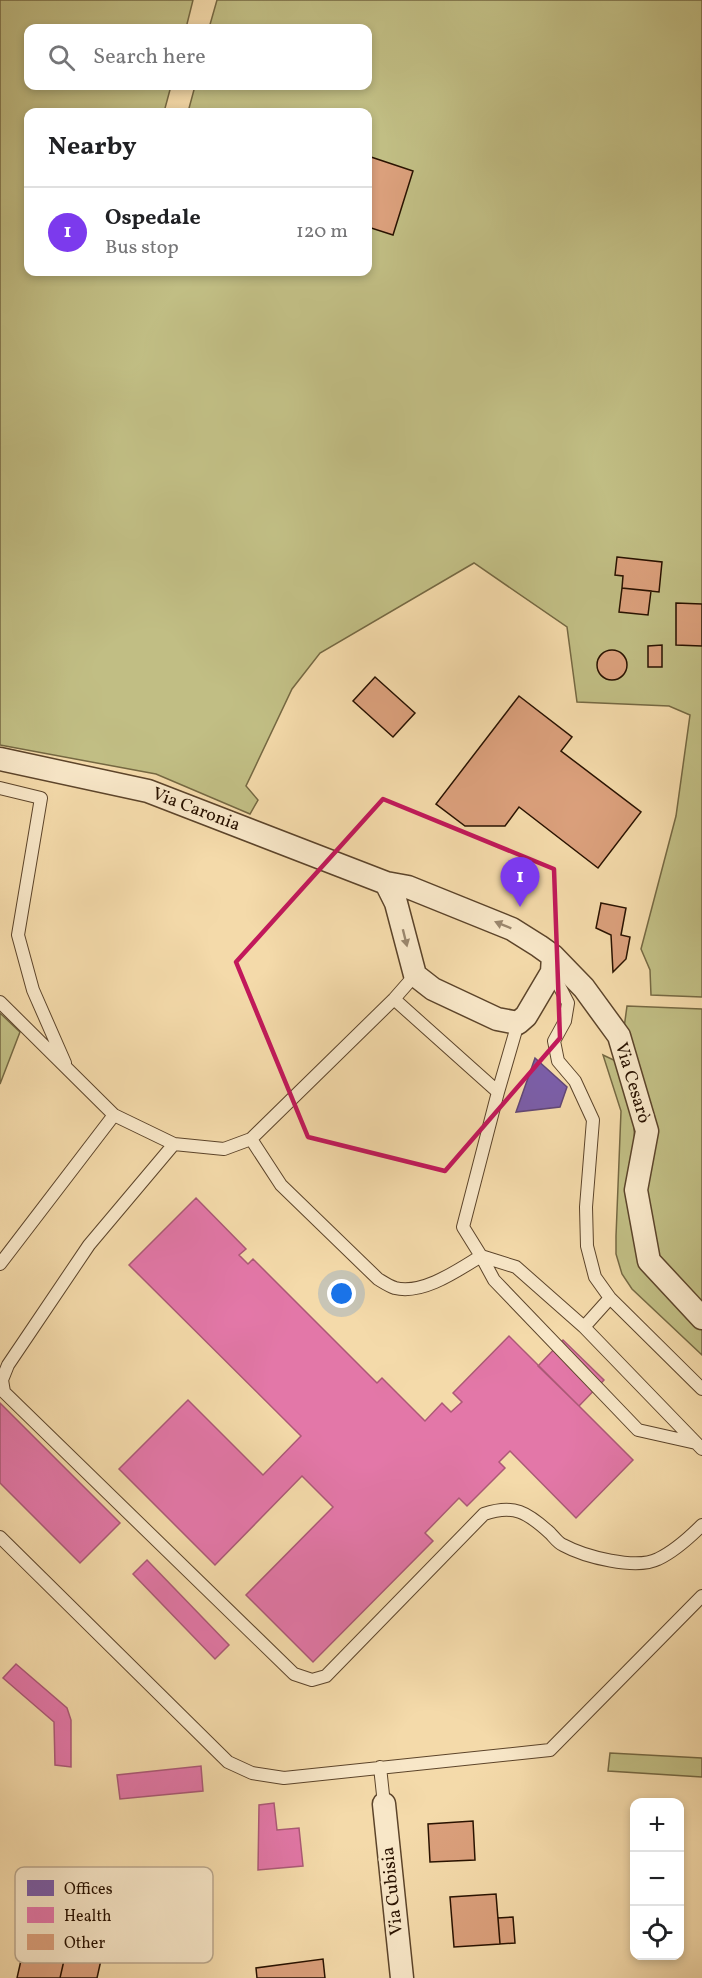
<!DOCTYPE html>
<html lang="en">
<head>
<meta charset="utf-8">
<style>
  body { margin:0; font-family:Vollkorn,serif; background:#f2f2f2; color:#202124 }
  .controls { position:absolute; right:18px; bottom:18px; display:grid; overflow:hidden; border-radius:12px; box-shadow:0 3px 9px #0003 }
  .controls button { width:54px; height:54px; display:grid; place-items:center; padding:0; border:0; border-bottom:2px solid #e0e0e0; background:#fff; color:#202124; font:30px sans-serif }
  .you { position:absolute; left:342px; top:1294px; width:21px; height:21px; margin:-15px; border:4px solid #fff; border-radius:50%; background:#1a73e8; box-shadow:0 0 0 9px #1a73e833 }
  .badge { display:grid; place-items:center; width:39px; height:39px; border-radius:50%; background:#7c3aed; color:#fff; font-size:20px; font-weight:700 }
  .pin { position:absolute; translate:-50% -50px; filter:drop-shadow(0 2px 3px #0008) }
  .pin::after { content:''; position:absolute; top:32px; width:21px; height:18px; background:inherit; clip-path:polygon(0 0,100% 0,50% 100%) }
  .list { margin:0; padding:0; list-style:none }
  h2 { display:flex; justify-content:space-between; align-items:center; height:78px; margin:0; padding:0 24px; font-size:26px }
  h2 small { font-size:20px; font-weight:400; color:#757577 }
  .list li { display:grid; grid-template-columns:39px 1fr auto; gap:18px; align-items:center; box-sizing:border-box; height:90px; padding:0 24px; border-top:2px solid #e0e0e0 }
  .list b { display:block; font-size:22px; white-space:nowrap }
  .list p { margin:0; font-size:20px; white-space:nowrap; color:#757577 }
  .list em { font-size:20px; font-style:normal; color:#757577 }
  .icon { flex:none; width:33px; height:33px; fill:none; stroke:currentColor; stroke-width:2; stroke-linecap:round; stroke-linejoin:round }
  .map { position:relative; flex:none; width:702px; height:1978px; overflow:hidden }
  .search { position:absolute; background:#fff; box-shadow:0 3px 9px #0003; left:24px; top:24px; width:348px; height:66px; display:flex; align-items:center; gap:15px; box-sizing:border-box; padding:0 21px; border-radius:12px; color:#757577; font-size:22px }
  .panel { position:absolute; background:#fff; box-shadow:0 3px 9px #0003; left:24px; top:108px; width:348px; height:168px; border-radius:12px }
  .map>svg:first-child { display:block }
  .green { fill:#c1be84; stroke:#756842; stroke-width:1.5 }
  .offices { fill:#7b5ea7; stroke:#624775; stroke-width:1.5 }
  .health { fill:#e377a8; stroke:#ab5976; stroke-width:1.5 }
  .building { fill:#dba07c; stroke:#291200; stroke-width:1.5 }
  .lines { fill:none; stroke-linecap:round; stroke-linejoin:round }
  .lane-casing { stroke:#5c442a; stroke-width:14 }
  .street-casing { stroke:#5c442a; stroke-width:25 }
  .lane { stroke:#f8e7c8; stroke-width:12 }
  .street { stroke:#f8e7c8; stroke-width:22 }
  .oneway { fill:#9b876e }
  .marked { fill:none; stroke:#c2185b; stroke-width:4.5; stroke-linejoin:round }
  .labels { text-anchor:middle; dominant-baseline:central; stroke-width:6; stroke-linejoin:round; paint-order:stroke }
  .street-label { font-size:18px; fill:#291200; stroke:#f8e7c8 }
  .key { fill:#f8e7c8; stroke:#baa78c; stroke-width:1.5 }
  .key-label { font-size:16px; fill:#291200 }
</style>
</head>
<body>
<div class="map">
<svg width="702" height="1978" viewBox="0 0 702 1978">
  <rect width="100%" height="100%" fill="#f4daaa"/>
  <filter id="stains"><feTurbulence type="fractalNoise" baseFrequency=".00333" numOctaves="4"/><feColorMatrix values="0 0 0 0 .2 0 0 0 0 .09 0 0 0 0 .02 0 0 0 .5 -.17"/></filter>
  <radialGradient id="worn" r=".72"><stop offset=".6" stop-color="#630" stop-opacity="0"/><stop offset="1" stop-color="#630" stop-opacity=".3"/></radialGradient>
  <path class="green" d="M0 0H193L186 28H28V86H171L164 112H28V272H368V112H188L195 86H368V28H209L217 0H702V997L651 995 650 970 641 949 676 816 690 715 669 706 577 702 567 627 474 563 320 653 292 689 246 786 258 800 250 814 156 774 0 745Z
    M627 1006 702 1009V1302L659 1258 645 1191 624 1028Z
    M0 1013 20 1032 0 1084Z
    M603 1055 618 1062 633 1108 641 1262 702 1322V1355L632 1289 622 1274 616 1254V1236L621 1111Z
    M610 1753 702 1758V1777L608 1771Z"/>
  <path class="offices" d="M535 1058 567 1087 560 1107 516 1112Z"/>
  <path class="health" d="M196 1198 246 1249 239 1255 248 1264 253 1259 377 1383 382 1378 425 1421 442 1403 451 1412 462 1402 453 1393 509 1336 633 1460 576 1518 510 1451 499 1462 505 1468 467 1506 459 1498 425 1533 433 1541 313 1662 246 1595 333 1507 302 1476 215 1565 119 1469 188 1400 263 1475 301 1436 129 1265Z
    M563 1340 604 1380 579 1406 538 1366Z
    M0 1403 120 1523 80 1563 0 1483Z
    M147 1560 229 1645 215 1659 133 1574Z
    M16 1664 67 1708 71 1720V1767L55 1765 54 1722 3 1678Z
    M201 1766 203 1791 120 1799 117 1775Z
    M274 1803 277 1830 299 1828 303 1866 258 1870 259 1805Z"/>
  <path class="building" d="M368 156 413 171 393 235 368 227Z
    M617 557 662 562 659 592 622 588 623 576 615 575Z
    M622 588 651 591 648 615 619 612Z
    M676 603 702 604V646L676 645Z
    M662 645V667H648V646Z
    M597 665a15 15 0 1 1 30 0a15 15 0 1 1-30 0Z
    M375 677 415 713 393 737 353 701Z
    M519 696 572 737 561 751 641 812 598 868 519 807 505 826H465L436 804Z
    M601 903 626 908 621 935 630 937 626 959 613 972 611 935 596 928Z
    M473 1821 475 1860 430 1862 428 1824Z
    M496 1894 500 1944 454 1947 450 1897Z
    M513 1917 515 1943 500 1944 498 1918Z
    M29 1925 70 1934 60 1978H17Z
    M70 1934 105 1942 97 1978H60Z
    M323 1959 325 1978H257L256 1968Z"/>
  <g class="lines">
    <g class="lane-casing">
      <path id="lane" d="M0 788 41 798 18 935 33 990 65 1063
        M552 972 568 1003 565 1021 554 1041 558 1061 575 1081 593 1120 586 1207 587 1246 595 1277 610 1298 702 1389
        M394 999 498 1092
        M0 1002 114 1115 174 1144 224 1149 251 1139 394 999 415 975
        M518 1023 498 1092 463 1227 481 1256 516 1267 584 1327 702 1449
        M251 1139 281 1185 378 1279C383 1282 389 1286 395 1288 423 1295 458 1270 481 1256L494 1280 638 1430 696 1443
        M174 1144 89 1245 8 1365 2 1380 4 1392 294 1674 312 1680 326 1676 484 1514C514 1504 527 1512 550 1533 554 1537 558 1543 563 1545 585 1557 636 1570 658 1559 675 1551 689 1538 702 1525
        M0 1264 114 1115
        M584 1327 610 1298
        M0 1537 228 1762 252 1773 284 1778 550 1750 702 1596
        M380 1767 384 1804"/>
    </g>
    <g class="street-casing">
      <path id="street" d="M0 759 148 791 386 883 408 887 512 929 539 946 553 956 584 988 619 1036 647 1131 636 1190 649 1261 702 1318
        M386 883 396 903 415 975 433 989 497 1019 518 1023 526 1016 552 972 553 956
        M384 1804 402 1978"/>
    </g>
    <use href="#lane" class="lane"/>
    <use href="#street" class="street"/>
  </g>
  <defs><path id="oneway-solid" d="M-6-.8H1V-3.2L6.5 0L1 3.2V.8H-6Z" transform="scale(1.5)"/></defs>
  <g class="oneway">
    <use href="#oneway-solid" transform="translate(503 925) rotate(-158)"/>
    <use href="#oneway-solid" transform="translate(405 938) rotate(76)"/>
  </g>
  <path class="marked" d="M383 799 554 869 560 1038 445 1171 308 1137 236 962Z"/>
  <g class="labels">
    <g class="street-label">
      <text transform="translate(196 810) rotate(21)">Via Caronia</text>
      <text transform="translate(632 1083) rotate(73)">Via Cesarò</text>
      <text transform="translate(393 1891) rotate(-96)">Via Cubisia</text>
    </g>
  </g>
  <rect x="15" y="1867" width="198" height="96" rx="9" class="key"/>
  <rect x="27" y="1880" width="27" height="16" fill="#7b5ea7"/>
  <rect x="27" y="1907" width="27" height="16" fill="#e377a8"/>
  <rect x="27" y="1934" width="27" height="16" fill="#dba07c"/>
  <g class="key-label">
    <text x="64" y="1894">Offices</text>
    <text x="64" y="1921">Health</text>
    <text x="64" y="1948">Other</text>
  </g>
  <rect width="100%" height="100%" filter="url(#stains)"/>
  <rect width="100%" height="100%" fill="url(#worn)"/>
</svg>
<div class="controls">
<button>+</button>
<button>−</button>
<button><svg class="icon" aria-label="locate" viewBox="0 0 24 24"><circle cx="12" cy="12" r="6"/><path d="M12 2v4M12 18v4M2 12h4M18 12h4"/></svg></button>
</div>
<div class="you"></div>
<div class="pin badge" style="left:520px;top:907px">1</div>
<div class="search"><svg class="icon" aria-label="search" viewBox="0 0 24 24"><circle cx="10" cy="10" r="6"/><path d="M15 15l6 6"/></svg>Search here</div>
<section class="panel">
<h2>Nearby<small></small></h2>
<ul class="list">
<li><span class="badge">1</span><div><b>Ospedale</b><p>Bus stop</p></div><em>120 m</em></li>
</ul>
</section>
</div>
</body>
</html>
